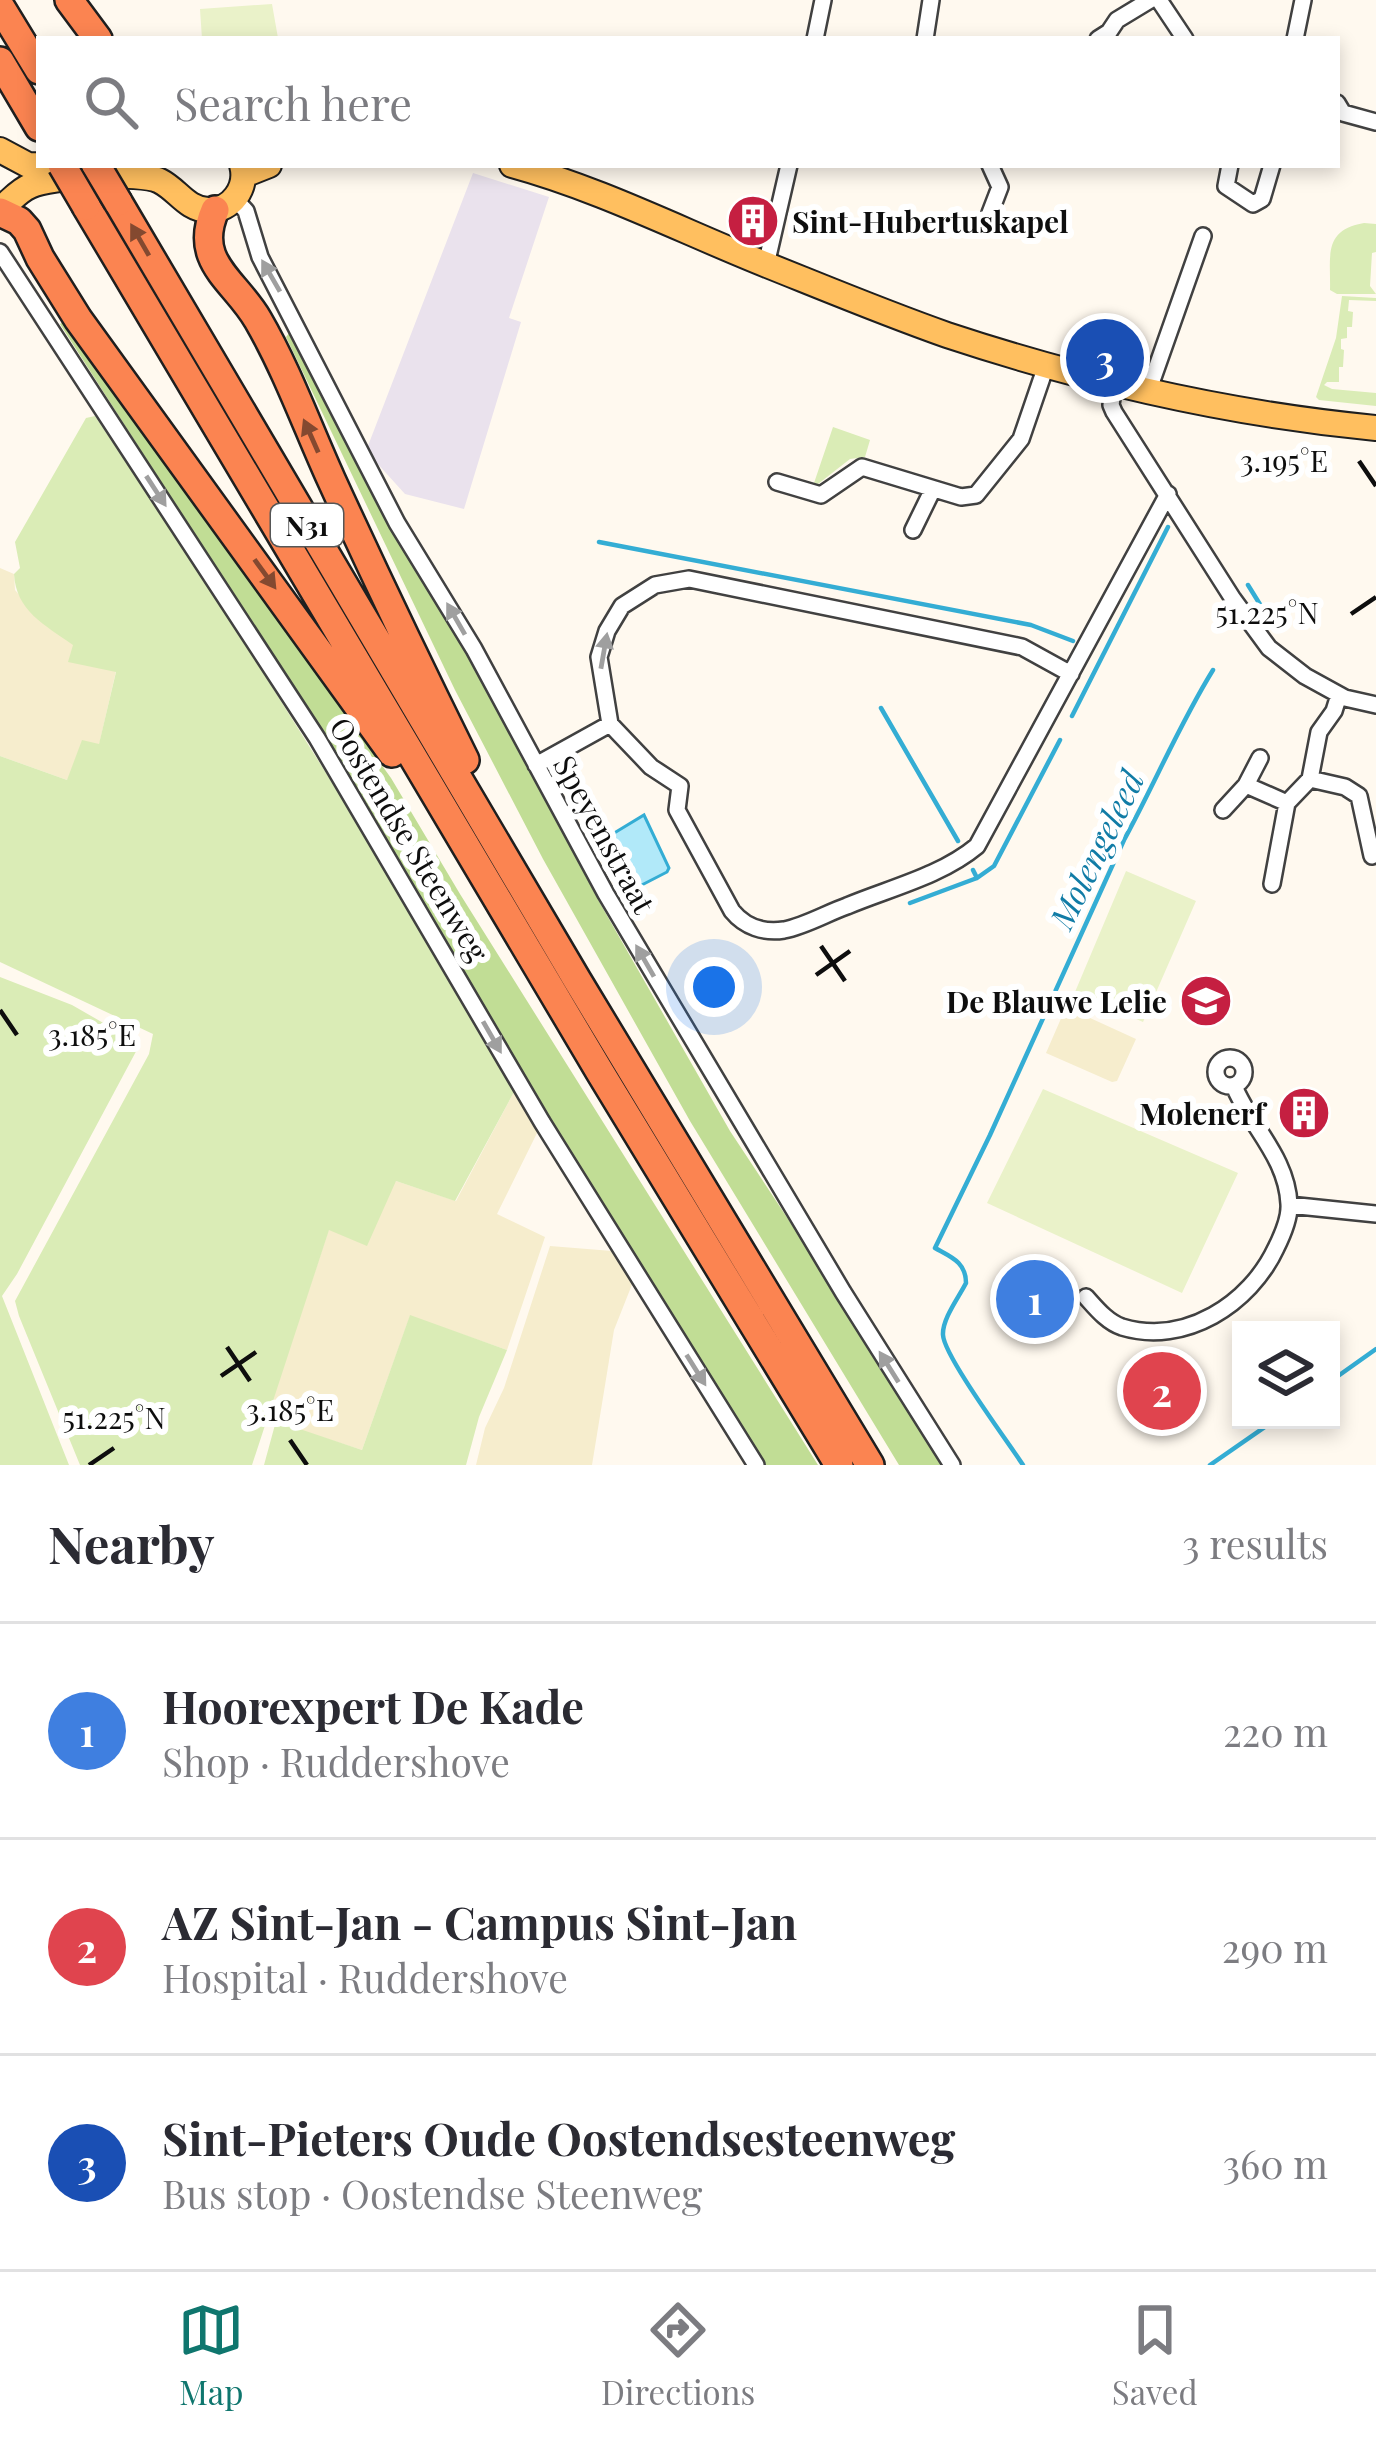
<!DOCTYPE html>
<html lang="en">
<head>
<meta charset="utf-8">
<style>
  body { margin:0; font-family:"Playfair Display",serif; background:#f7f7f7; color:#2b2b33 }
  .controls { position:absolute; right:36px; bottom:36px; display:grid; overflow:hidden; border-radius:0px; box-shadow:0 6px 18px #0003 }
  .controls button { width:108px; height:108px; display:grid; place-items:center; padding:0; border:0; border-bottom:3px solid #e1e1e2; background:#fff; color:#2b2b33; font:60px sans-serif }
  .you { position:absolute; left:714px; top:987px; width:42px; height:42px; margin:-30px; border:9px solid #fff; border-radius:50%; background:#1a73e8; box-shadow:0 0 0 18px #1a73e833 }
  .badge { display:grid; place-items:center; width:78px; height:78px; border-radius:50%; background:#0f766e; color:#fff; font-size:39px; font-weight:700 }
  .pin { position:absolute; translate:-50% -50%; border:6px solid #fff; box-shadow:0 3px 12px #0006 }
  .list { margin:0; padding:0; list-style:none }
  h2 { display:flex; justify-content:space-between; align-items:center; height:156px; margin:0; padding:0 48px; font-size:51px }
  h2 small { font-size:39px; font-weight:400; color:#7c7c81 }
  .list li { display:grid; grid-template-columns:78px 1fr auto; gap:36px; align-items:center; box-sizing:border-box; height:216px; padding:0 48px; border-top:3px solid #e1e1e2 }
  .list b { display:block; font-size:45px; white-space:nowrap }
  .list p { margin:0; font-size:39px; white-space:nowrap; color:#7c7c81 }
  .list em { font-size:39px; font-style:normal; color:#7c7c81 }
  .icon { flex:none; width:66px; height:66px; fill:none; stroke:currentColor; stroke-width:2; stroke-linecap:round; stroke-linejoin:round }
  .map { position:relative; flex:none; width:1376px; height:1465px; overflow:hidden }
  .search { position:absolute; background:#fff; box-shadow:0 6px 18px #0003; left:36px; right:36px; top:36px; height:132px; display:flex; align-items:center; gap:30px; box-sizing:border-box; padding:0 42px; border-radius:0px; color:#7c7c81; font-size:45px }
  .sheet { height:804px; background:#fff }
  nav { display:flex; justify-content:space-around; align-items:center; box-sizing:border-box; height:168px; border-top:3px solid #e1e1e2; background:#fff; font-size:33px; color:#7c7c81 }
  nav a { display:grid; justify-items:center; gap:6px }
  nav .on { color:#0f766e }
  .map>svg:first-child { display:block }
  .industrial { fill:#eae2ed }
  .farmland { fill:#f6edcd }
  .green { fill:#daecb6 }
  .forest { fill:#c1dd95 }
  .pitch { fill:#eaf2c9 }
  .water { fill:#b1e9f9; stroke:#34add4; stroke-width:3 }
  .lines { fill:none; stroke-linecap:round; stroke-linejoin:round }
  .stream { stroke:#34add4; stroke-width:4.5 }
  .street-casing { stroke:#414141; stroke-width:20 }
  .primary-casing { stroke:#1f1f1f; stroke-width:28 }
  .highway-casing { stroke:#1f1f1f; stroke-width:32 }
  .street { stroke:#fff; stroke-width:15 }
  .primary { stroke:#ffbf5f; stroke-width:24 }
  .highway { stroke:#fb8451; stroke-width:27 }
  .highway-bridge-casing { stroke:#1f1f1f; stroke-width:32; stroke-linecap:butt }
  .highway-bridge { stroke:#fb8451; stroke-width:27 }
  .oneway { fill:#844930 }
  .oneway2 { fill:#9f9f9f }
  .ticks { fill:none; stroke:#0e0e0e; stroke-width:4.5 }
  .labels { text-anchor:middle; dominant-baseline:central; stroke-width:12; stroke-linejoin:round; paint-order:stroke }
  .shield { fill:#fff; stroke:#565656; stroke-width:3 }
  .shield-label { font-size:27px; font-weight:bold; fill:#0e0e0e }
  .poi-label { font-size:30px; font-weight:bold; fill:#0e0e0e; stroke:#fff; text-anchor:end }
  .street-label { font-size:30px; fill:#0e0e0e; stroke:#fff }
  .water-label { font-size:33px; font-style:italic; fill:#117ca6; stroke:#fff }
  .ticks-label { font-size:30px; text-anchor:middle; fill:#0e0e0e; stroke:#fff; stroke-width:12; stroke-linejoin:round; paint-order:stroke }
</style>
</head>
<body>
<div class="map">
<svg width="1376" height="1465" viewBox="0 0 1376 1465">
  <rect width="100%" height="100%" fill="#fff9ef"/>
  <path class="industrial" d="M473 173 549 197 509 318 521 322 464 509 405 494 366 451Z"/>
  <path class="farmland" d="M0 568 14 574 15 590 43 623 116 671 99 745 67 780 0 756Z
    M1066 1007 1136 1039 1117 1081 1112 1082 1046 1053Z
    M514 1092 538 1131 497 1214 545 1237 507 1350 410 1316 362 1450 266 1419 329 1229 396 1181 456 1201Z
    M550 1246 612 1251 633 1282 614 1330 592 1465H476L485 1428 504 1388Z"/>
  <path class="green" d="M1364 223 1376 224V252L1372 253 1370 286 1376 294H1337L1330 290C1331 258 1322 230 1364 223Z
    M1342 296 1376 298V301L1349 300 1348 311 1353 312 1352 327H1347V338L1341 339V349L1344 350 1343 367H1339V382H1327L1324 385 1332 389 1376 393V406L1319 400 1316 397 1336 338Z
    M95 416 210 588 353 816 514 1092 455 1201 396 1181 367 1246 329 1230 252 1465H80L19 1316 15 1301 149 1054 153 1034 0 962V756L67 780 82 740 99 744 116 672 68 662 73 645C45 625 16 611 14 574L20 568 15 542 86 418Z
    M833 427 870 440 865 457 850 459 818 484 814 483Z
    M0 977 72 1005 140 1044 17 1274 2 1296 69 1465H0Z
    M410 1315 507 1350 479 1417 466 1465H264L276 1421 362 1450Z"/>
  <path class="forest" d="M63 322 391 778 460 894 818 1465H766L663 1307 380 832 237 601 60 324Z
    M290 332 375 497 497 707 601 905 730 1131 844 1304 943 1465H899L690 1121 543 859 455 690 286 337Z"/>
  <path class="pitch" d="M272 4 278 38 202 39 200 9Z
    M1126 871 1196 901 1143 1022 1075 992Z
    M1043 1089 1238 1173 1182 1293 987 1203Z"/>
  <path class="water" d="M644 815 669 868 667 872 632 890H627L601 841Z"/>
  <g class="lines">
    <path class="stream" d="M599 542 1031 625 1073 641
      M1248 585 1261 606
      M881 708 958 841
      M1072 716 1168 527
      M977 878 994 866 1060 740
      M910 903 977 878 973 870
      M1331 1381 1376 1349
      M1023 1465C1008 1442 944 1356 943 1335 942 1319 959 1297 966 1283 966 1262 951 1257 935 1248L990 1135 1124 840C1155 783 1179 725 1213 670
      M1210 1465 1275 1420"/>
    <g class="street-casing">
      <path id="street" d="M1159 0 1185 39
        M815 39 823 0
        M925 39 931 0
        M1098 39 1109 32 1117 20 1150 0
        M1295 39 1303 0
        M1337 103 1343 113 1376 122
        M990 165 1000 187 990 213
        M1230 165 1226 186 1253 204 1262 199 1272 165
        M235 199 246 211 260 257 397 523 474 649 606 894 843 1292 952 1465
        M0 252 317 738 542 1122 756 1465
        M766 265 789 165
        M1114 384 1111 405 1114 412 1233 599 1269 648 1305 676 1345 698 1376 705
        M1148 392 1203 236
        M777 482 821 495 862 467 961 497 976 495 1021 439 1046 366
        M913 530 933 489
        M610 724 651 767 680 786 677 810 732 911C745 927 764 933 784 930 805 926 827 913 847 906 890 888 941 876 977 846L1168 494
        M536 765 610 724 599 657 607 631 622 606 655 585 689 579 1022 647 1071 674
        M1310 779 1345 787 1359 796 1372 856
        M1246 785 1287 803
        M1223 810 1246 785 1260 758
        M1272 884 1287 803 1310 779 1319 732 1334 711 1339 695
        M1216 1072a14 14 0 1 1 28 0a14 14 0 1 1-28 0Z
        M1289 1205 1376 1214
        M1086 1297C1096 1308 1107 1322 1122 1327 1185 1346 1250 1304 1276 1248 1282 1236 1290 1218 1289 1204 1287 1157 1250 1126 1234 1086"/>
    </g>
    <g class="primary-casing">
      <path id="primary" d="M0 150 28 165 65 166
        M512 165C600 189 682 231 767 265 827 289 887 314 947 335 1086 381 1230 414 1376 428
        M244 175 269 165
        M0 209C10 202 18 191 30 186 49 176 141 171 160 181 178 190 186 209 208 210 232 211 248 187 242 165"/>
    </g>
    <g class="highway-casing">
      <path id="highway" d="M69 0 98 39
        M0 6 39 70
        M0 61 39 127
        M118 202 577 980 870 1465
        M86 206 600 1072 839 1465
        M215 210C192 262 235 280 258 320 287 370 307 426 331 479 374 573 419 667 465 760
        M0 212 19 221 27 230 40 258 78 319 392 753"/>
    </g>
    <use href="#street" class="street"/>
    <use href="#primary" class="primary"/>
    <use href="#highway" class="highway"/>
    <g class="highway-bridge-casing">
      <path id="highway-bridge" d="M62 165 86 206
        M96 165 118 202"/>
    </g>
    <use href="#highway-bridge" class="highway-bridge"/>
  </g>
  <defs><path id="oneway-solid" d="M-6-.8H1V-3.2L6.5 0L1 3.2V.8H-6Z" transform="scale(3)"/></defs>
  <g class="oneway">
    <use href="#oneway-solid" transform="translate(140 240) rotate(-120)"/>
    <use href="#oneway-solid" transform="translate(311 436) rotate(-114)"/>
    <use href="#oneway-solid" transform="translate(265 574) rotate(54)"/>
  </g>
  <g class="oneway2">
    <use href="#oneway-solid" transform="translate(271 276) rotate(-120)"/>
    <use href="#oneway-solid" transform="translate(156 491) rotate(57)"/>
    <use href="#oneway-solid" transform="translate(456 619) rotate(-120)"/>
    <use href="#oneway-solid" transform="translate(604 651) rotate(-80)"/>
    <use href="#oneway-solid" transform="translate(645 961) rotate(-120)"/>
    <use href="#oneway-solid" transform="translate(492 1037) rotate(60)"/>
    <use href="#oneway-solid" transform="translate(889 1367) rotate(-122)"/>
    <use href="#oneway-solid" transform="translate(696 1370) rotate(58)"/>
  </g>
  <path class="ticks" d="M1359 461 1376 486M1351 614 1376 597M821 946 845 981M816 975 850 951M0 1010 17 1035M227 1347 250 1381M221 1376 256 1352M290 1440 307 1465M89 1465 114 1448"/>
  <defs>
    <g id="building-disc" transform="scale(2.7)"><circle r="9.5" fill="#c51f41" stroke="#fff"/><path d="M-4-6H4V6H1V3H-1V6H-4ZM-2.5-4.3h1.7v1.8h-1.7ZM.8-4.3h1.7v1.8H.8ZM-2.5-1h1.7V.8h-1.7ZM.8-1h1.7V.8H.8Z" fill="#fff"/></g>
    <g id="school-disc" transform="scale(2.7)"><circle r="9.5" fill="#c51f41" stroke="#fff"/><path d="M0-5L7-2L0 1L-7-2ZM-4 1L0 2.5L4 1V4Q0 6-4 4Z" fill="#fff"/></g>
  </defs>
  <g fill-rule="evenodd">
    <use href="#building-disc" x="753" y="221"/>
    <use href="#school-disc" x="1206" y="1001"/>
    <use href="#building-disc" x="1304" y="1113"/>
  </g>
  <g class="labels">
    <rect class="shield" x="271" y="504" width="72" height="42" rx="9"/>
    <g class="shield-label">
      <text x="307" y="525">N31</text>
    </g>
    <g class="poi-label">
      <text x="792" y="221" text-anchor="start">Sint-Hubertuskapel</text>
      <text x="1167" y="1001">De Blauwe Lelie</text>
      <text x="1265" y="1113">Molenerf</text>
    </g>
    <g class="street-label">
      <text transform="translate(605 834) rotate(61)">Speyenstraat</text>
      <text transform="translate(410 839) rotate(59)">Oostendse Steenweg</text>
    </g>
    <g class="water-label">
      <text transform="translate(1095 849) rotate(-64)">Molengeleed</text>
    </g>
  </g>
  <g class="ticks-label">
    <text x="1284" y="472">3.195°E</text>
    <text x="1267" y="624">51.225°N</text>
    <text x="92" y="1046">3.185°E</text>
    <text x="290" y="1421">3.185°E</text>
    <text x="114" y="1429">51.225°N</text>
  </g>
</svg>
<div class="controls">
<button><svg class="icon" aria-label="layers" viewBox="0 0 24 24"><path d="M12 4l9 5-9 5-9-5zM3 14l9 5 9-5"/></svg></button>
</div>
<div class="you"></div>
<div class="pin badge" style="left:1035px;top:1299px;background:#3f7fe0">1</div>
<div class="pin badge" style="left:1162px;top:1391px;background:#e0444e">2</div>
<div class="pin badge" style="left:1105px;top:358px;background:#1a4fb4">3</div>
<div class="search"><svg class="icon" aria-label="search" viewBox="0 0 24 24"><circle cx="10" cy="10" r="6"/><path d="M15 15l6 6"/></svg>Search here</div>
</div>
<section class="sheet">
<h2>Nearby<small>3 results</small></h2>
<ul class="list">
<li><span class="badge" style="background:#3f7fe0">1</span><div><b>Hoorexpert De Kade</b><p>Shop · Ruddershove</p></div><em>220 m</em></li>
<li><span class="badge" style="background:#e0444e">2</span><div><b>AZ Sint-Jan - Campus Sint-Jan</b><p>Hospital · Ruddershove</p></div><em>290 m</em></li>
<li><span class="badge" style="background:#1a4fb4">3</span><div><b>Sint-Pieters Oude Oostendsesteenweg</b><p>Bus stop · Oostendse Steenweg</p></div><em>360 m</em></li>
</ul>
</section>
<nav>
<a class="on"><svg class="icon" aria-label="map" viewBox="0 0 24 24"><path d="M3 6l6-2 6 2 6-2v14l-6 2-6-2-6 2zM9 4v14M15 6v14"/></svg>Map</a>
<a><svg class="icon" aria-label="directions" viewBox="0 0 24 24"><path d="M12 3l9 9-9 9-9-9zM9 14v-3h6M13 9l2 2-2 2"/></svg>Directions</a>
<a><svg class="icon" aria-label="saved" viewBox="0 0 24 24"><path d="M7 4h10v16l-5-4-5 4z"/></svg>Saved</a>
</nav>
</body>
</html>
